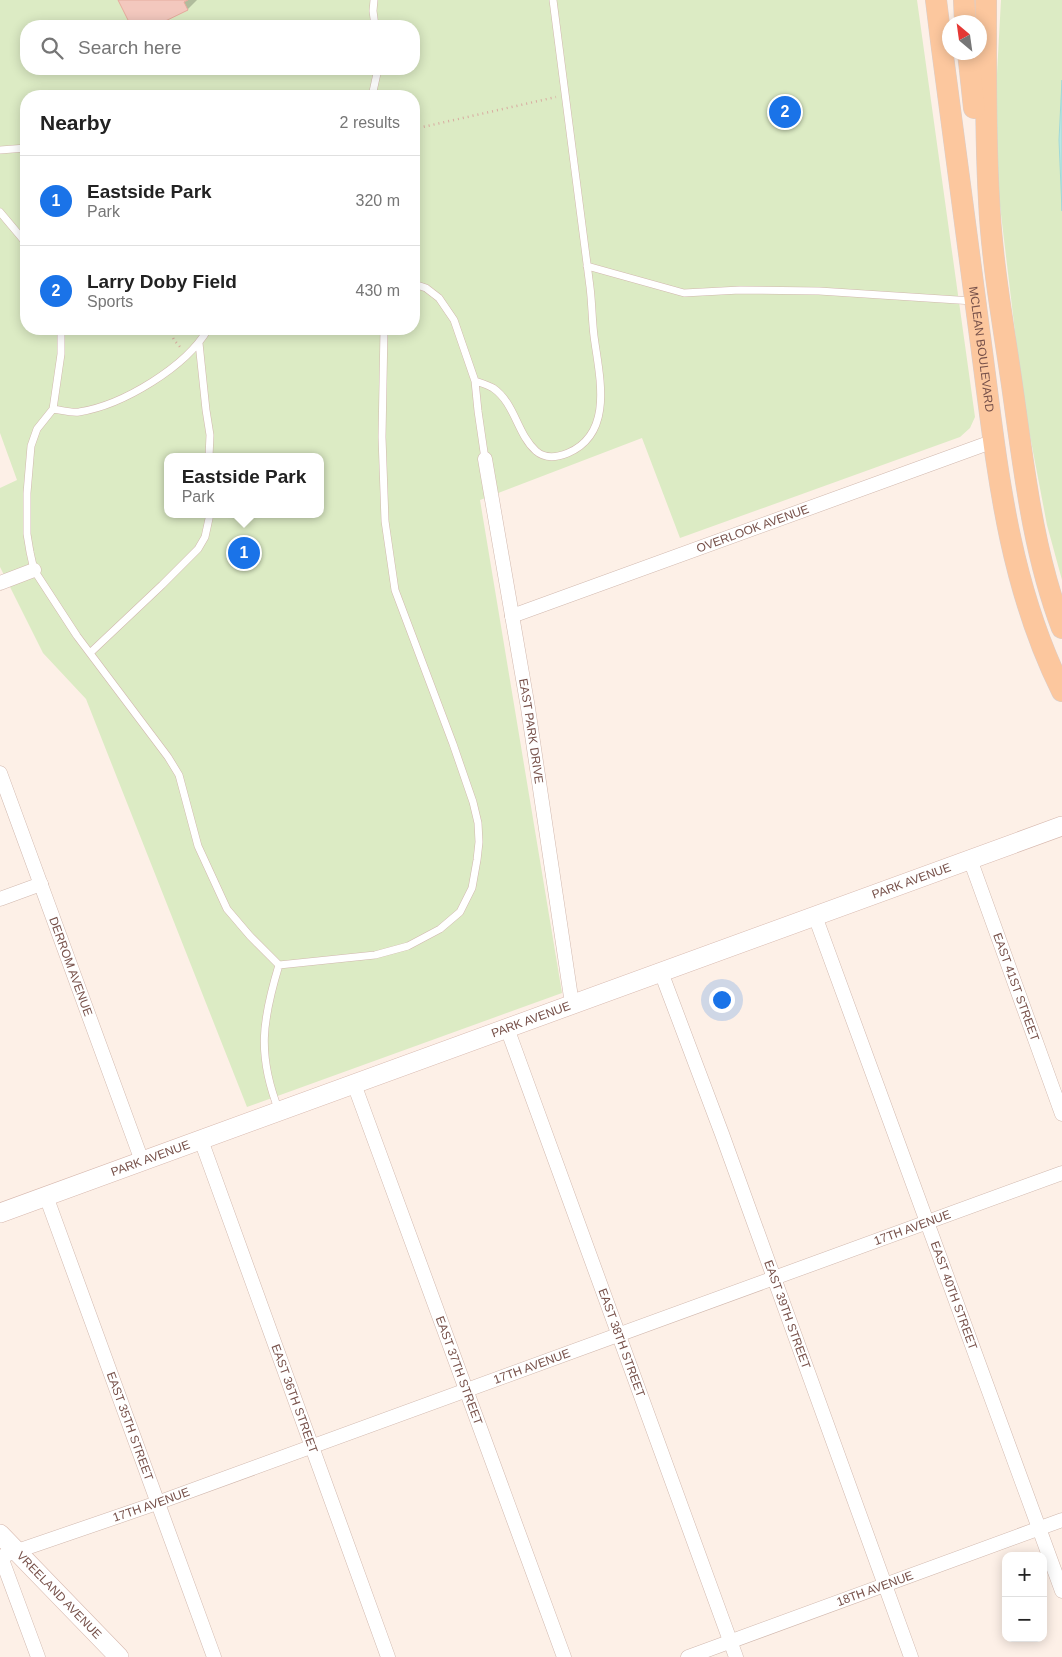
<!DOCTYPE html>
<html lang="en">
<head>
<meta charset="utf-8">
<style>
  body { margin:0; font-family:Helvetica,sans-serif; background:#f6f6f6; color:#222 }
  .controls { position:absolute; right:15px; bottom:15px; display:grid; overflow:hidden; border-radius:10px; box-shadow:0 2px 12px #0003 }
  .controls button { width:45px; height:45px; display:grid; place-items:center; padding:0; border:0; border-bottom:1px solid #e0e0e0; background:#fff; color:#222; font:25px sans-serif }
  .compass { position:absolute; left:942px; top:15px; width:45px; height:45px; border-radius:50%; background:#fff; box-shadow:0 2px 12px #0003; rotate:331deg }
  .you { position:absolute; left:721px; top:999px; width:18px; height:18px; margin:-12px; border:4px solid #fff; border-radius:50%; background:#1a73e8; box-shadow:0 0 0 8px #1a73e833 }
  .badge { display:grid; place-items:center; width:32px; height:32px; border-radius:50%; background:#1a73e8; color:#fff; font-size:16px; font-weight:700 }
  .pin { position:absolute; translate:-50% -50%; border:2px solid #fff; box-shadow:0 1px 5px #0006 }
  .popup { position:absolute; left:164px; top:453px; width:160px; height:65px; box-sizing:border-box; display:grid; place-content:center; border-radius:10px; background:#fff; filter:drop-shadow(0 1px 4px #0005); font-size:16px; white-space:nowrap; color:#767676 }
  .popup b { font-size:19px; color:#222 }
  .popup::after { content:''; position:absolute; left:50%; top:100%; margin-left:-10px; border:10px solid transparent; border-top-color:#fff }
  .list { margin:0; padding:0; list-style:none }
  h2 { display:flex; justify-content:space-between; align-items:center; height:65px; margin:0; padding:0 20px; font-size:21px }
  h2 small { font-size:16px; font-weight:400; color:#767676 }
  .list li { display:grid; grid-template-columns:32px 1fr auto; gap:15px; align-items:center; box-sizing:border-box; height:90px; padding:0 20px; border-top:1px solid #e0e0e0 }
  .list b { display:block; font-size:19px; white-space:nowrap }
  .list p { margin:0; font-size:16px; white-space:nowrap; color:#767676 }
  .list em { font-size:16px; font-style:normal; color:#767676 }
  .icon { flex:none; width:28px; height:28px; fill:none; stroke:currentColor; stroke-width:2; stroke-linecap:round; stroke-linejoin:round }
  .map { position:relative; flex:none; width:1062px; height:1657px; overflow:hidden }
  .search { position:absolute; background:#fff; box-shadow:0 2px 12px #0003; left:20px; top:20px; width:400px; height:55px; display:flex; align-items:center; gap:12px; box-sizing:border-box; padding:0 18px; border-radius:20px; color:#767676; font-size:19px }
  .panel { position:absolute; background:#fff; box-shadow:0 2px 12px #0003; left:20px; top:90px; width:400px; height:245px; border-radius:20px }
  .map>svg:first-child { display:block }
  .green { fill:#dcebc4; fill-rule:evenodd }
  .water { fill:#bae7e5; stroke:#a0d9d7 }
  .shadow { fill:#0003 }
  .building { fill:#f3c8be; stroke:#e6ab9d }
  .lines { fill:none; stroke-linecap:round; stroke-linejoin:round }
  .lane-casing { stroke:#d1b8ae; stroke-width:8 }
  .street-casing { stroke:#d1b8ae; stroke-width:15 }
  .secondary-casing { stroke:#d7b8ae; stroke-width:20 }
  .primary-casing { stroke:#d9cecc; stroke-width:22 }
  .path { stroke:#d8aba0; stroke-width:2.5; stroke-dasharray:1 4; stroke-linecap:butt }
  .lane { stroke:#fff; stroke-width:7 }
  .street { stroke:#fff; stroke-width:14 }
  .secondary { stroke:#fff; stroke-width:19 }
  .primary { stroke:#fcc79e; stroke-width:21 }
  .labels { text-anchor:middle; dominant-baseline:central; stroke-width:5; stroke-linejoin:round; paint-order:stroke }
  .street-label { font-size:12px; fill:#77514a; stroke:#fff5ee }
</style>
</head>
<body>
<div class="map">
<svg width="1062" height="1657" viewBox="0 0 1062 1657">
  <rect width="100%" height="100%" fill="#fdf0e7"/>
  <path class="green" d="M0 0H917L975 417 970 428 960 437 680 538 642 438 480 500 562 993 247 1107 86 699 43 653 0 567V488L17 480 0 433ZM26 26H414V69H26ZM26 96H414V329H26ZM168 457H320V514H168Z
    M1001 0H1062V80L1059 140 1062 211V580L1047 525 1023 399 993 147Z"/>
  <path class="water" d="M1062 80V211L1059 140Z"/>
  <path class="shadow" d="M119 0H197L188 9 153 26H132Z"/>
  <path class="building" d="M118 0H188L184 2 188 10 155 26H131Z"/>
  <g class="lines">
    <g class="lane-casing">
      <path id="lane" d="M374 0 373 11 375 26
        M372 96 378 69
        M0 150 26 148
        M0 212 26 243
        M587 266 684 293 740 290 819 291 973 301
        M414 284 426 288 439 298 454 320 475 381 478 411 485 459
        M61 329V354L53 409 37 429 31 446 27 493V534L30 552 34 570 77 636 168 757 179 775 198 846 227 909 250 936 279 965
        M199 343 206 410 210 435 209 457
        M475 381C481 383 488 385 493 388 515 403 517 434 536 451 545 459 558 457 568 453 615 433 599 375 594 336 592 320 592 303 590 287L553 0
        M53 409C61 410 71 413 79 412 123 405 186 367 208 329
        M90 653 162 585 198 549 205 537 210 514
        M279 965 375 955 408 946 440 929 460 912 472 888 477 860 479 842 478 823 473 802 453 744 395 590 385 521 382 437 384 329
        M279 1111C257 1055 262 1021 279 965"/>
    </g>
    <g class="street-casing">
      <g id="street">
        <path id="s1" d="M485 459 528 708 572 1004"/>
        <path d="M0 583 34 570"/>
        <path id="s2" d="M512 616 994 441"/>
        <path id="s3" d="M0 773 142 1161"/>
        <path id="s4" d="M970 859 1062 1114"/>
        <path d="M0 899 41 884"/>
        <path id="s5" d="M815 916 1062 1591"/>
        <path id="s6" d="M661 972 722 1134 911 1657"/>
        <path id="s7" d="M507 1028 736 1657"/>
        <path id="s8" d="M354 1084 564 1657"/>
        <path id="s9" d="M201 1140 388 1657"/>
        <path id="s10" d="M46 1196 214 1657"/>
        <path id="s11" d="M0 1557 157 1503 1062 1173"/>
        <path d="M1 1557 38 1657"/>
        <path id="s12" d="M688 1657 1062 1520"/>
      </g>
    </g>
    <g class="secondary-casing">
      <g id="secondary">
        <path id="s13" d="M0 1213 1062 826"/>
        <path id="s14" d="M0 1534 119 1657"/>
      </g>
    </g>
    <g class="primary-casing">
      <g id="primary">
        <path id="s15" d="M936 0C950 115 965 230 981 344 997 465 1007 580 1062 691"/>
        <path d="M964 0 965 22"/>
        <path d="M986 0C986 67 985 134 989 200 992 267 1005 333 1014 399 1025 477 1034 554 1062 628"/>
        <path d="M968 52 974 108"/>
      </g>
    </g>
    <path class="path" d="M414 129 556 97
      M169 329 174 340 181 348"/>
    <use href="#lane" class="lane"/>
    <use href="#street" class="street"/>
    <use href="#secondary" class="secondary"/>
    <use href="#primary" class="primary"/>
  </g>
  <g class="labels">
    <g class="street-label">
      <text stroke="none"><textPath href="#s15" startOffset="352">MCLEAN BOULEVARD</textPath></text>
      <text stroke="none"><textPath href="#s2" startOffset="256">OVERLOOK AVENUE</textPath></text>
      <text stroke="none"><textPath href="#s1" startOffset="276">EAST PARK DRIVE</textPath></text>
      <text stroke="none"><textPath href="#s13" startOffset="970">PARK AVENUE</textPath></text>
      <text stroke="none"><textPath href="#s3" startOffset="206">DERROM AVENUE</textPath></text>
      <text stroke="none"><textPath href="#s4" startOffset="136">EAST 41ST STREET</textPath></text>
      <text stroke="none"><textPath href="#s13" startOffset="565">PARK AVENUE</textPath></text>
      <text stroke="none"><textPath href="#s13" startOffset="160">PARK AVENUE</textPath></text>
      <text stroke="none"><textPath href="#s11" startOffset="970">17TH AVENUE</textPath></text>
      <text stroke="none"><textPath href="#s5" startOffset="404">EAST 40TH STREET</textPath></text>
      <text stroke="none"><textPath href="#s6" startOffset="365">EAST 39TH STREET</textPath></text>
      <text stroke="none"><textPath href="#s7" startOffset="335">EAST 38TH STREET</textPath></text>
      <text stroke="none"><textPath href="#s11" startOffset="565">17TH AVENUE</textPath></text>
      <text stroke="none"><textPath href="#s8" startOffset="305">EAST 37TH STREET</textPath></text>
      <text stroke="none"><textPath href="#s9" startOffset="275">EAST 36TH STREET</textPath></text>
      <text stroke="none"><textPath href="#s10" startOffset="245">EAST 35TH STREET</textPath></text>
      <text stroke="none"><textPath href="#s11" startOffset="160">17TH AVENUE</textPath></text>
      <text stroke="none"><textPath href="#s12" startOffset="199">18TH AVENUE</textPath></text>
      <text stroke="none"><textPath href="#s14" startOffset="85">VREELAND AVENUE</textPath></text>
    </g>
  </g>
</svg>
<div class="controls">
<button>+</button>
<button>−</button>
</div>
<svg class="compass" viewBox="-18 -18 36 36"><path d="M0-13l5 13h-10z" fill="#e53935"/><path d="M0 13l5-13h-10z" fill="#767676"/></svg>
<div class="you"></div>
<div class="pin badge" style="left:244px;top:553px">1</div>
<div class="popup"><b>Eastside Park</b>Park</div>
<div class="pin badge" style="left:785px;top:112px">2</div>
<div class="search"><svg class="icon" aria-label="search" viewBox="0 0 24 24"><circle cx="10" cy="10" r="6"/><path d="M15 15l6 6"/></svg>Search here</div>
<section class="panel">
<h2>Nearby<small>2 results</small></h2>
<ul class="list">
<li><span class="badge">1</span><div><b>Eastside Park</b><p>Park</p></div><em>320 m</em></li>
<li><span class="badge">2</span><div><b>Larry Doby Field</b><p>Sports</p></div><em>430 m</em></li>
</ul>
</section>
</div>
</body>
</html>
